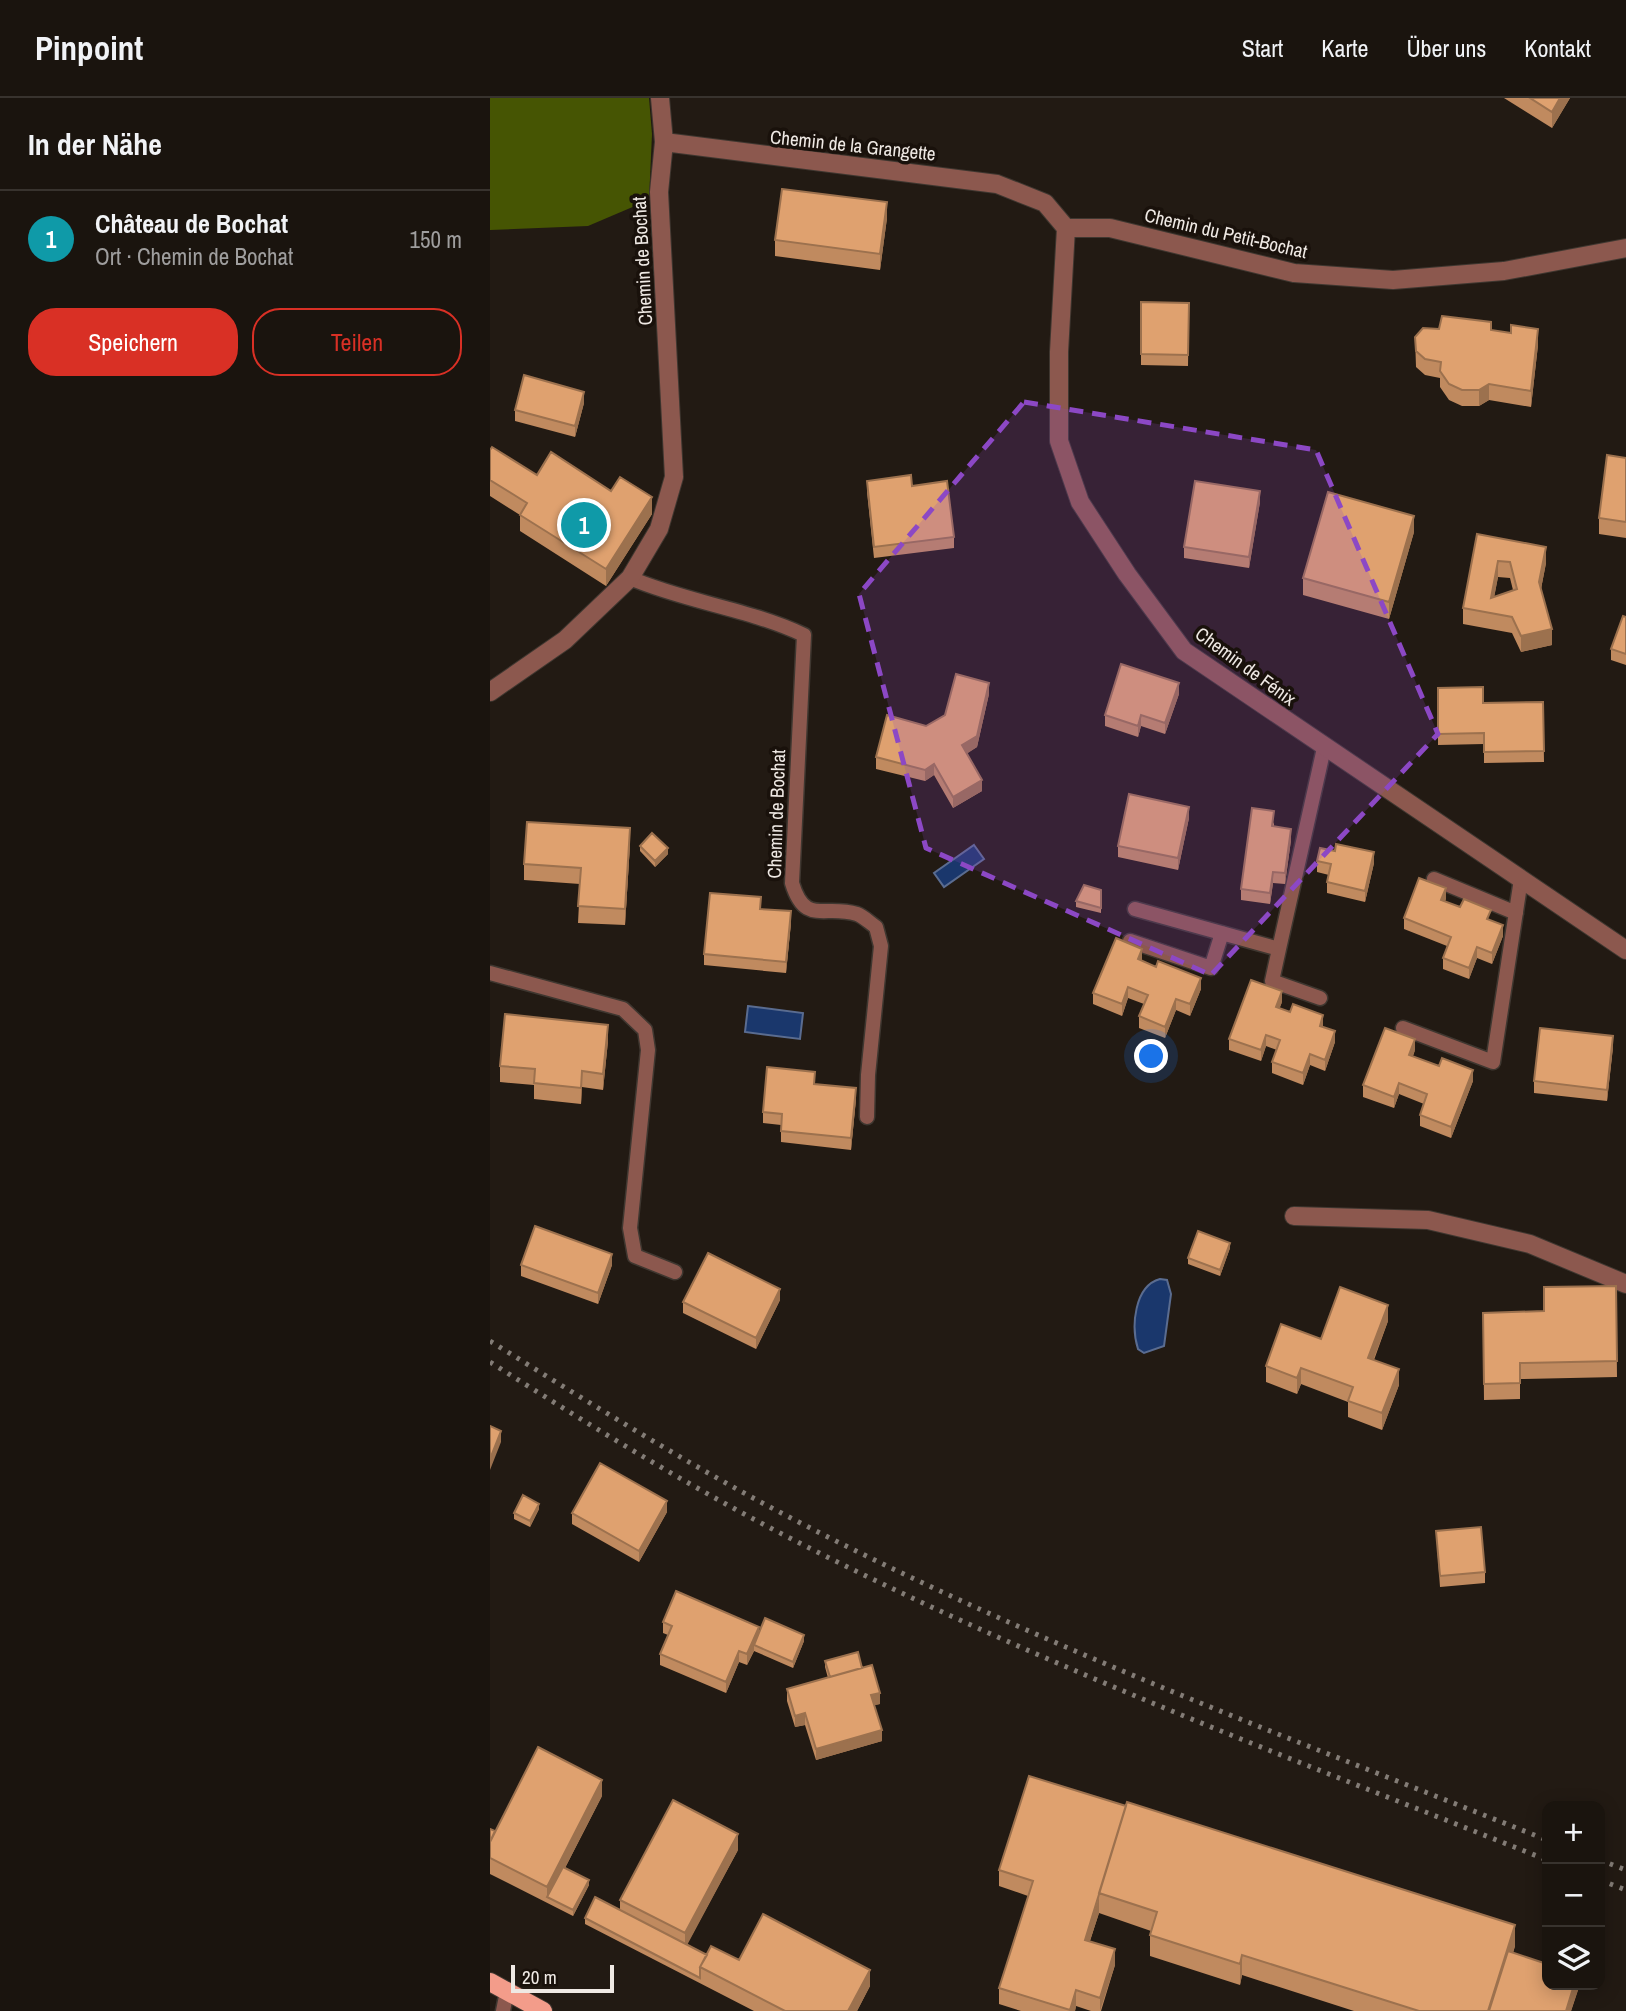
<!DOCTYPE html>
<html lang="de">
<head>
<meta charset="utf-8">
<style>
  body { margin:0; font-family:"Archivo Narrow",sans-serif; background:#231d17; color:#f1f3f6 }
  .controls { position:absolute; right:21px; bottom:21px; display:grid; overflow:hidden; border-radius:14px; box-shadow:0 4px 18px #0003 }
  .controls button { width:63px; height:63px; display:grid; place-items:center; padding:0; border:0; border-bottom:2px solid #38332e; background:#1a140e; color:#f1f3f6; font:35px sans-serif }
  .scale { position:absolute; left:21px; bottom:18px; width:103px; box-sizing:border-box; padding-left:7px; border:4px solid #efe9e4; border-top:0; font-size:19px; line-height:24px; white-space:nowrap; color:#efe9e4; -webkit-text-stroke:5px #19110b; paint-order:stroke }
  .you { position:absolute; left:662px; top:959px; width:24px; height:24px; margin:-18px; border:5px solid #fff; border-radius:50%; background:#1a73e8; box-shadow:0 0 0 10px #1a73e833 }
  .badge { display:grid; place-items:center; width:46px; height:46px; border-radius:50%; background:#d93025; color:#fff; font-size:23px; font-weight:700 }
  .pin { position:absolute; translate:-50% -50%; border:4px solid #fff; box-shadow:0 2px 7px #0006 }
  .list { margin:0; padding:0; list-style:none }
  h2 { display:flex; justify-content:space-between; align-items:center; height:91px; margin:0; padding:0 28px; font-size:30px }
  h2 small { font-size:23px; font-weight:400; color:#9f9e9e }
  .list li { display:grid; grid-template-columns:46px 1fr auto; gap:21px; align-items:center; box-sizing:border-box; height:98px; padding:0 28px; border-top:2px solid #38332e }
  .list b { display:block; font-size:26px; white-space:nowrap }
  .list p { margin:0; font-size:23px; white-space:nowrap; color:#9f9e9e }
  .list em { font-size:23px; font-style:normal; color:#9f9e9e }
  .actions { display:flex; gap:14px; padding:21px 28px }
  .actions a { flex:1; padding:16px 0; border:2px solid #d93025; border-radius:28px; text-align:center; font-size:24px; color:#d93025 }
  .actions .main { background:#d93025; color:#fff }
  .icon { flex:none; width:38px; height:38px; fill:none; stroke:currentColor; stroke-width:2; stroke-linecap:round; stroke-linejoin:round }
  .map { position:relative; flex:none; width:1136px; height:1913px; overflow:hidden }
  header { display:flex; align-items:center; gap:42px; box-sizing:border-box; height:98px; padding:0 35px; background:#1a140e; border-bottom:2px solid #38332e }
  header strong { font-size:33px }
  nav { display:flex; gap:38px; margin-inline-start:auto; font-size:24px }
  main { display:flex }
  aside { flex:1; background:#1a140e }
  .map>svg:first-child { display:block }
  .forest { fill:#465503 }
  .water { fill:#1a376c; stroke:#5a6c90; stroke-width:2 }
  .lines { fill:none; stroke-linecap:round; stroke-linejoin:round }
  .service-casing { stroke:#3f3730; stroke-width:17 }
  .minor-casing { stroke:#3f3730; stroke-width:20 }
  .primary-casing { stroke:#3f3730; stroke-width:20 }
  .service { stroke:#8c584e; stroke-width:14 }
  .minor { stroke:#8c584e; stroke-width:18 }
  .primary { stroke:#f39c8a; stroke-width:18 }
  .rail { stroke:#837c76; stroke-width:5; stroke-dasharray:3.5 7; stroke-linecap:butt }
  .wall { fill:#c08a5f; fill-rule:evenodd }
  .shaded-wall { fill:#9c714e }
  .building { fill:#dfa16f; stroke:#9c714e; stroke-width:2; fill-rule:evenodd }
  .marked { fill:#8c48c5; fill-opacity:0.2; stroke:#8c48c5; stroke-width:5; stroke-dasharray:14 9; stroke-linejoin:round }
  .labels { text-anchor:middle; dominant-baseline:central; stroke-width:7; stroke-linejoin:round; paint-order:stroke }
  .street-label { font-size:19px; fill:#efe9e4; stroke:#19110b }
</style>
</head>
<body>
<header>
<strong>Pinpoint</strong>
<nav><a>Start</a><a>Karte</a><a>Über uns</a><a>Kontakt</a></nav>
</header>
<main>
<aside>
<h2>In der Nähe<small></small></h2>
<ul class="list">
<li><span class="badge" style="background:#0f9aa8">1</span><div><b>Château de Bochat</b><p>Ort · Chemin de Bochat</p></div><em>150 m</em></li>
</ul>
<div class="actions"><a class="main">Speichern</a><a>Teilen</a></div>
</aside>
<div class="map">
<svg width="1136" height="1913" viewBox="0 0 1136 1913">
  <rect width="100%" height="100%" fill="#221a13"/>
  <path class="forest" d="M0 0H159L162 36 159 102 98 128 0 132Z"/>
  <path class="water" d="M484 747 494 761 454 789 444 775Z
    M258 908 313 915 310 941 255 934Z
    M670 1181 677 1182 681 1196 674 1248 654 1255 648 1251C641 1229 644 1188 670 1181Z"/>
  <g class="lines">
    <g class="service-casing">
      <path id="service" d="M140 480C196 504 259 511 314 537L302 785C315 828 334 806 367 816 373 818 380 825 386 829L391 848 378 977 377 1019
        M944 781 1026 815
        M645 811 789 851 834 650
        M640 843 721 870 732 835
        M789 851 782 883 830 900
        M0 875 133 911 155 932 158 952 140 1130 145 1158 185 1174
        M913 930 1003 964 1031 781
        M13 1913 17 1893"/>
    </g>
    <g class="minor-casing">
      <path id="minor" d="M174 44 507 86 555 105 576 130
        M576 130 569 254V343L590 404 637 476 694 553 1136 852
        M576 130H620L804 175 903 182 1014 173 1136 150
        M0 594 75 542 140 480 169 431 184 379 169 94 174 44 170 0
        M804 1118 938 1122 1040 1146 1136 1186"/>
    </g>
    <g class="primary-casing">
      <path id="primary" d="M0 1884 53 1913"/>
    </g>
    <use href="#service" class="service"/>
    <use href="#minor" class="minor"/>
    <use href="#primary" class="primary"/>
    <path class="rail" d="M0 1243C98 1304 197 1366 299 1419 543 1546 803 1641 1057 1742
      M0 1264C96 1325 193 1385 294 1437 540 1564 801 1660 1057 1762
      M1110 1762 1136 1772
      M1110 1782 1136 1792"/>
  </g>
  <path class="wall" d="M1014 0H1080L1062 30Z
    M397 120 390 172 285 158V142Z
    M651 204 699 205 698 268 651 267Z
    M1001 232 1048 247 1041 309 999 302 989 308H972L959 302 950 289V280L935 277 926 269 925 239Z
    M94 305 85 339 25 323V312Z
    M0 352 47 377 121 393 162 416 116 488 30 433V417L0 398Z
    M1136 360V440L1109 436V420Z
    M377 383 464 439V450L384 460 377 394Z
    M770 404 759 470 694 460V449Z
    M924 434 899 521 813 497V480Z
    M987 436 1056 465 1051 491 1062 547 1031 554 1022 535 973 526V510ZM1008 479 1020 480 1023 492 1004 499Z
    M1136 519V567L1121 562V551Z
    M948 590 993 605 1053 604 1054 664 994 665V646L948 647Z
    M499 596 487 649 477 655 492 693 463 710 444 677 435 683 386 671V659L436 628Z
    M689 596 675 636 651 628 648 639 615 628V617Z
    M699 720 688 772 628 759V748Z
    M784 724V729L801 742 795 786 783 785 780 806 751 802V791Z
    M140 746 135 827 88 825 90 786 34 782V766Z
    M150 748 178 756 165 769 150 753Z
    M827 763 884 765 875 804 837 795V784L839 777 827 774Z
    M611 792V815L586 809V803Z
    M956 801 955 803 1001 823 1013 838 1002 866 987 860 979 881 953 871V860L957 848 914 831V820Z
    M271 811 301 825 296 875 214 867V856Z
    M652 862V863L711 891 700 918 686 912 675 940 649 930V918L654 906 638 900 632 918 603 906V895Z
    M792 904 789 911 833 929 845 944 835 973 820 967 813 987 782 975V964L787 952 776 948 771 963 739 952V941Z
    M118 943 113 992 92 989 91 1006 44 1001V987L10 984V968Z
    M1123 949 1117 1003 1044 995V983Z
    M925 952 923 958 983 983 961 1040 930 1028V1017L934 1006 909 996 904 1010 873 999V987Z
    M325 986 366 1001 361 1052 291 1044V1027L273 1025V1014Z
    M740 1150 730 1178 698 1166V1160Z
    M31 1167H122L108 1206 31 1178Z
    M1126 1188 1127 1279 1030 1281V1301L994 1302 993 1215 1054 1213Z
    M290 1202 266 1251 193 1215V1204Z
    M898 1223 884 1262 909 1287 892 1332 858 1319V1304L811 1286 807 1296 776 1284V1268L831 1241Z
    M49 1411 40 1429 24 1421V1415Z
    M177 1414 149 1464 82 1426V1415Z
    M946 1433 995 1474V1485L950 1489Z
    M173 1524 269 1534 314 1543 303 1570 264 1553 257 1567 249 1564 236 1595 170 1567V1556L178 1537 173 1535Z
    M335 1563 372 1570 390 1606 384 1607 392 1643 326 1662 315 1627 305 1629 297 1603V1591L338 1580 335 1569Z
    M112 1698 75 1770 99 1787 83 1818 0 1776V1731L5 1733Z
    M248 1752 197 1846 217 1857 380 1888 367 1913H264L95 1826V1820L130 1812V1802Z
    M509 1772 1025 1848 1023 1855 1088 1887V1892L1081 1913H864L752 1877 750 1887 660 1858V1837L661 1833 609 1815 600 1843 625 1867 611 1913H601L586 1908 585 1913H531L509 1906V1890L538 1798 509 1788Z"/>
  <path class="shaded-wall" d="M1070 0H1080L1062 30V14Z
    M397 104V120L390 172V156Z
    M1048 231V247L1041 309V293Z
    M999 286V302L989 308V292Z
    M94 294V305L85 339V328Z
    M770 393V404L759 470V459Z
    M162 399V416L116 488V471Z
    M924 418V434L899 521V504Z
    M1056 449V465L1049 501V484Z
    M1008 463V479L1001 516V500Z
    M1062 531V547L1031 554V538Z
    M499 585V596L487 649 472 659V647Z
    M689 585V596L675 636V625Z
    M651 617V628L648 639V628Z
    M444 666V677L435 683V672Z
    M492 682V693L463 710V699Z
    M699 709V720L688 772V760Z
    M140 730V746L135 827V811Z
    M801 731V742L795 786V775Z
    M178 750V756L165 769V763Z
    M884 754V765L875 804V793Z
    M783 774V785L780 806V795Z
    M956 790V801L951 813V802Z
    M301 813V825L296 875V864Z
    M1013 827V838L1002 866V855Z
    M987 849V860L979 881V870Z
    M652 851V862L648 872V861Z
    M711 880V891L700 918V906Z
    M638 889V900L632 918V906Z
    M792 893V904L786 920V909Z
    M686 901V912L675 940V929Z
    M833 917V928L830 939V928Z
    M118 927V943L113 992V976Z
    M845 933V944L835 973V962Z
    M776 937V948L771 963V952Z
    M1123 938V949L1117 1003V992Z
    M925 941V952L919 968V957Z
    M820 956V967L813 987V975Z
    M983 972V983L961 1040V1029Z
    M92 973V989L91 1006V990Z
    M909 985V996L904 1010V999Z
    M366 990V1001L361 1052V1040Z
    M740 1145V1150L730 1178V1172Z
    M122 1156V1167L108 1206V1195Z
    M290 1191V1202L266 1251V1240Z
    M898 1207V1223L878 1276V1260Z
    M811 1270V1286L807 1296V1280Z
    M909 1271V1287L892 1332V1315Z
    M11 1333V1344L0 1372V1361Z
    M177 1403V1414L149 1464V1453Z
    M49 1406V1411L40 1429V1423Z
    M269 1529V1540L264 1547V1553L257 1567V1556Z
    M314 1537V1543L303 1570V1564Z
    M249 1553V1564L236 1595V1584Z
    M390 1595V1606L381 1608V1597Z
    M315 1615V1627L305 1629V1618Z
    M392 1632V1643L326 1662V1651Z
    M112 1682V1698L59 1801 57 1799V1805V1789Z
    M248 1736V1752L195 1851V1835Z
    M99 1782V1787L83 1818V1812Z
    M609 1799V1815L595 1858V1842Z
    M1025 1827V1848L1004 1913H998Z
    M625 1851V1867L610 1913V1900Z
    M752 1857V1877L750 1887V1866Z
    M380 1872V1888L367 1913H358Z
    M1084 1887H1088V1892L1081 1913H1076Z
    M586 1892V1908L585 1913H580Z"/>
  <path class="building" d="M1040 0H1070L1062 14Z
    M292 91 397 104 390 156 285 142Z
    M651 204 699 205 698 257 651 256Z
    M952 218 1001 224V232L1021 235V227L1048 231 1041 293 999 286 989 292H972L959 286 950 273 951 264 935 261 926 253 925 239 933 230 949 231Z
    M34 277 94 294 85 328 25 312Z
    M2 349 47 377 61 354 121 393 130 379 162 399 116 471 30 417 37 405 0 382V352Z
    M1117 357 1136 360V424L1109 420Z
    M421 377 422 388 457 383 464 439 384 449 377 383Z
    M705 383 770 393 759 459 694 449Z
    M838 394 924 418 899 504 813 480Z
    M987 436 1056 449 1049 484 1062 531 1031 538 1022 519 973 510ZM1008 463 1020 464 1027 491 1001 500Z
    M1133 518 1136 519V556L1121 551Z
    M631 566 689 585 675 625 651 617 648 628 615 617Z
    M466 576 499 585 487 638 472 647 492 682 463 699 444 666 435 672 386 659 397 617 436 628 455 617Z
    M993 589V605L1053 604 1054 653 994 654V635L948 636V590Z
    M639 696 699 709 688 760 628 748Z
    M762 710 784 713 782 728 801 731 795 775 783 774 780 795 751 791Z
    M37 724 140 730 135 811 88 808 91 770 34 766Z
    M162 735 178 750 165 763 150 748Z
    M846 746 884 754 875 793 837 784 841 766 827 763 830 750 845 753Z
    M929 780 956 790 951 802 970 809 974 801 1001 812 997 821 1013 827 1002 855 987 849 979 870 953 860 961 839 914 820Z
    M594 787 611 792V810L586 803Z
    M220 795 271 799 270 811 301 813 296 864 214 856Z
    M626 840 652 851 648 861 666 869 668 863 711 880 700 906 686 901 675 929 649 918 658 897 638 889 632 906 603 895Z
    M761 882 792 893 786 909 800 914 803 906 833 917 830 928 845 933 835 962 820 956 813 975 782 964 790 942 776 937 771 952 739 941Z
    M15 916 118 927 113 976 92 973 91 990 44 985 45 971 10 968Z
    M895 930 925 941 919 957 949 968 952 960 983 972 961 1029 930 1017 937 996 909 985 904 999 873 987Z
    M1050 930 1123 938 1117 992 1044 983Z
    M277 969 325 974 324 986 366 990 361 1040 291 1033 292 1016 273 1014Z
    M45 1128 122 1156 108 1195 31 1167Z
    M708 1133 740 1145 730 1172 698 1160Z
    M218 1155 290 1191 266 1240 193 1204Z
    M1126 1188 1127 1263 1030 1265V1285L994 1286 993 1215 1054 1213V1189Z
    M850 1189 898 1207 878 1260 909 1271 892 1315 858 1303 863 1289 811 1270 807 1280 776 1268 791 1226 831 1241Z
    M0 1328 11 1333 0 1361Z
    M110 1365 177 1403 149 1453 82 1415Z
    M33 1397 49 1406 40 1423 24 1415Z
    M991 1429 995 1474 950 1478 946 1433Z
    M186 1493 269 1529 257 1556 249 1553 236 1584 170 1556 182 1528 173 1524Z
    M275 1520 314 1537 303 1564 264 1547Z
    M368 1554 372 1570 340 1579 335 1563Z
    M382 1567 390 1595 381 1597 392 1632 326 1651 315 1615 305 1618 297 1591Z
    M48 1649 112 1682 57 1789 0 1760V1744Z
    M539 1678 636 1708 595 1842 625 1851 610 1900 586 1892 580 1912 509 1890 543 1783 509 1772Z
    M183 1702 248 1736 195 1835 130 1802Z
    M637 1704 1025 1827 998 1913H929L752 1857 750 1866 660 1837 667 1814 609 1795Z
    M0 1731 5 1733 0 1744Z
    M73 1769 99 1782 83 1812 57 1799Z
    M105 1799 217 1857 210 1869V1880L95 1820Z
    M273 1816 380 1872 358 1913H295L210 1869 221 1848 249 1862Z
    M1018 1853 1057 1866V1887H1084L1076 1913H999Z"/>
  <path class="marked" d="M534 304 826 352 948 636 721 877 436 750 369 496Z"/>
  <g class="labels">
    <g class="street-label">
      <text transform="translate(363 47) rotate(6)">Chemin de la Grangette</text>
      <text transform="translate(736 135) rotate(13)">Chemin du Petit-Bochat</text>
      <text transform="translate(152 163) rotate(-93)">Chemin de Bochat</text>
      <text transform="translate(756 568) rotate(36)">Chemin de Fénix</text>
      <text transform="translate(286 716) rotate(-88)">Chemin de Bochat</text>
    </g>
  </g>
</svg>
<div class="controls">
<button>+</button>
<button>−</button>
<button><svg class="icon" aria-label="layers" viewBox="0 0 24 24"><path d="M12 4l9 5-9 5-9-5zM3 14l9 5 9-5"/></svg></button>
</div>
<div class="scale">20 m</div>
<div class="you"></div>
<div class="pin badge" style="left:94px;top:427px;background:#0f9aa8">1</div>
</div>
</main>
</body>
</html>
